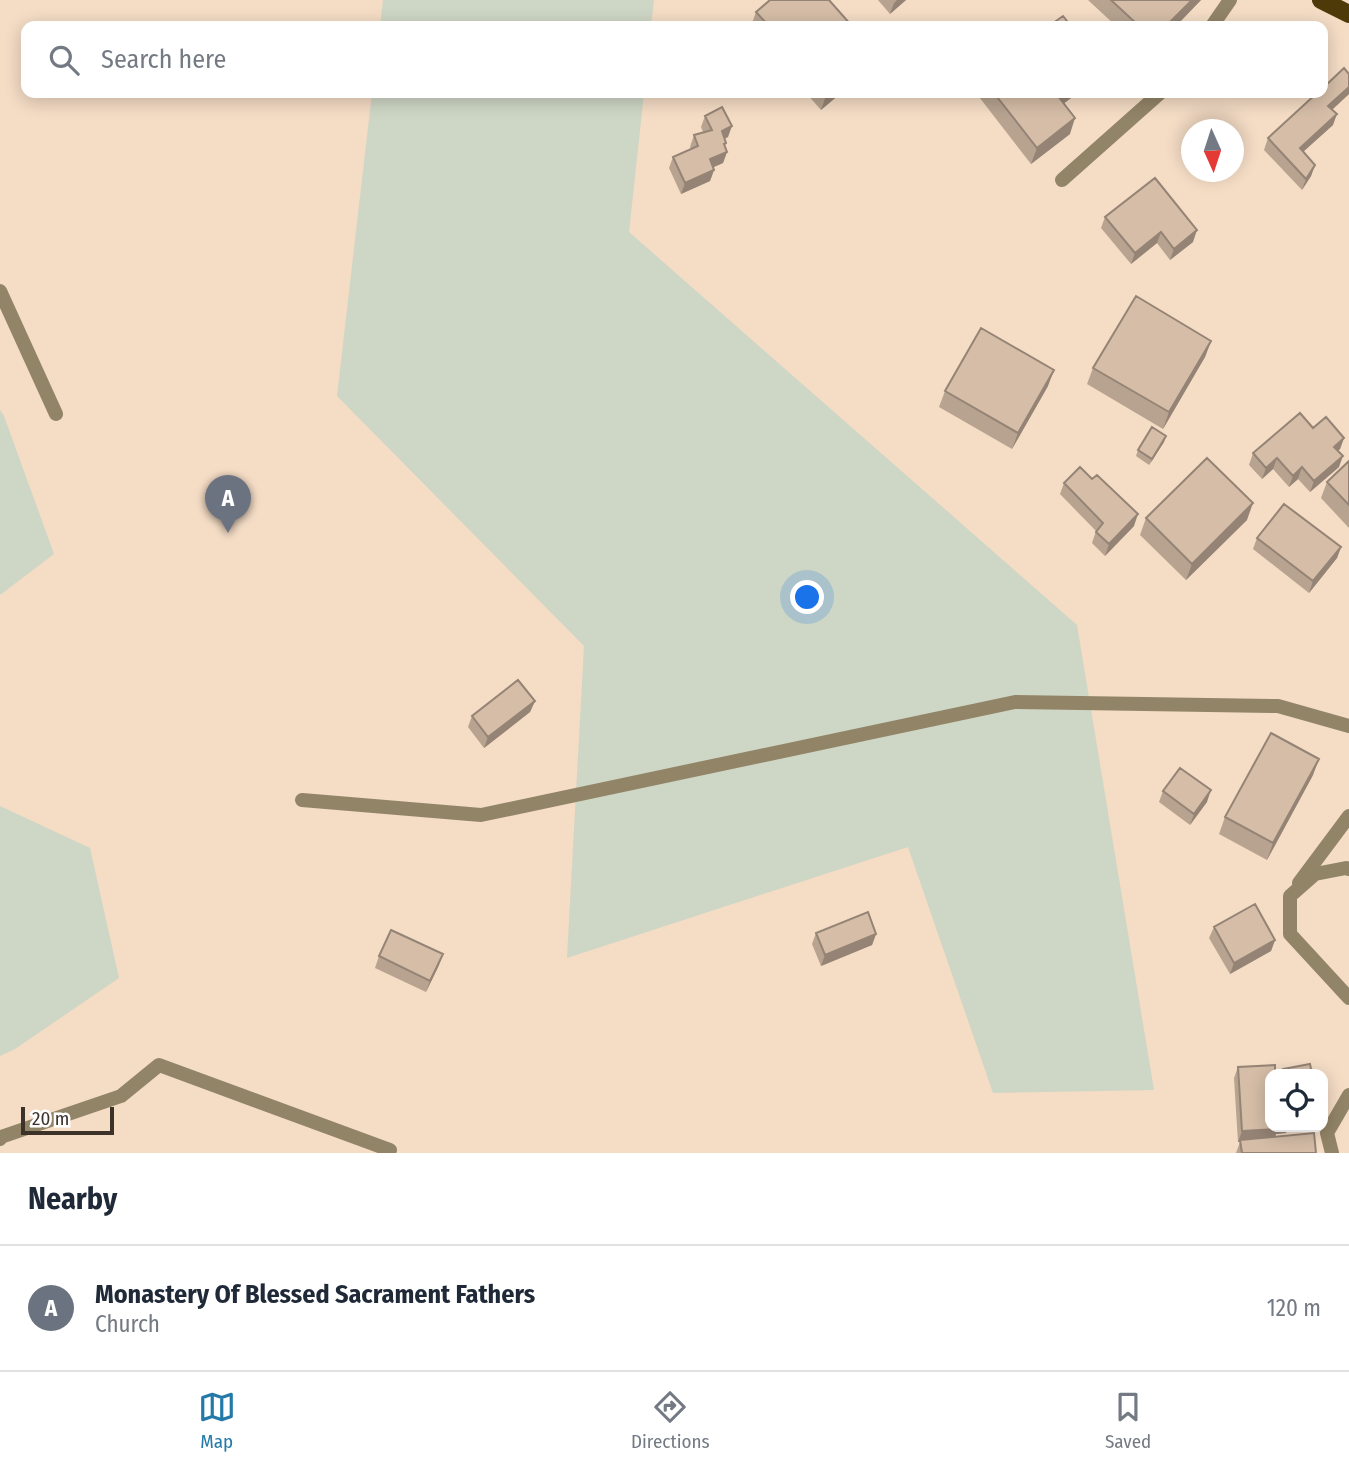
<!DOCTYPE html>
<html lang="en">
<head>
<meta charset="utf-8">
<style>
  body { margin:0; font-family:"Fira Sans Condensed",sans-serif; background:#f6f6f7; color:#1f2937 }
  .controls { position:absolute; right:21px; bottom:21px; display:grid; overflow:hidden; border-radius:14px; box-shadow:0 4px 18px #0003 }
  .controls button { width:63px; height:63px; display:grid; place-items:center; padding:0; border:0; border-bottom:2px solid #e0e1e3; background:#fff; color:#1f2937; font:35px sans-serif }
  .compass { position:absolute; left:1181px; top:119px; width:63px; height:63px; border-radius:50%; background:#fff; box-shadow:0 4px 18px #0003; rotate:177deg }
  .scale { position:absolute; left:21px; bottom:18px; width:93px; box-sizing:border-box; padding-left:7px; border:4px solid #3c322a; border-top:0; font-size:19px; line-height:24px; white-space:nowrap; color:#3c322a; -webkit-text-stroke:5px #fff; paint-order:stroke }
  .you { position:absolute; left:808px; top:598px; width:24px; height:24px; margin:-18px; border:5px solid #fff; border-radius:50%; background:#1a73e8; box-shadow:0 0 0 10px #1a73e833 }
  .badge { display:grid; place-items:center; width:46px; height:46px; border-radius:50%; background:#2379a8; color:#fff; font-size:23px; font-weight:700 }
  .pin { position:absolute; translate:-50% -58px; filter:drop-shadow(0 2px 4px #0008) }
  .pin::after { content:''; position:absolute; top:37px; width:24px; height:21px; background:inherit; clip-path:polygon(0 0,100% 0,50% 100%) }
  .list { margin:0; padding:0; list-style:none }
  h2 { display:flex; justify-content:space-between; align-items:center; height:91px; margin:0; padding:0 28px; font-size:30px }
  h2 small { font-size:23px; font-weight:400; color:#747a83 }
  .list li { display:grid; grid-template-columns:46px 1fr auto; gap:21px; align-items:center; box-sizing:border-box; height:126px; padding:0 28px; border-top:2px solid #e0e1e3 }
  .list b { display:block; font-size:26px; white-space:nowrap }
  .list p { margin:0; font-size:23px; white-space:nowrap; color:#747a83 }
  .list em { font-size:23px; font-style:normal; color:#747a83 }
  .icon { flex:none; width:38px; height:38px; fill:none; stroke:currentColor; stroke-width:2; stroke-linecap:round; stroke-linejoin:round }
  .map { position:relative; flex:none; width:1349px; height:1153px; overflow:hidden }
  .search { position:absolute; background:#fff; box-shadow:0 4px 18px #0003; left:21px; right:21px; top:21px; height:77px; display:flex; align-items:center; gap:18px; box-sizing:border-box; padding:0 24px; border-radius:14px; color:#747a83; font-size:26px }
  .sheet { height:217px; background:#fff }
  nav { display:flex; justify-content:space-around; align-items:center; box-sizing:border-box; height:98px; border-top:2px solid #e0e1e3; background:#fff; font-size:19px; color:#747a83 }
  nav a { display:grid; justify-items:center; gap:4px }
  nav .on { color:#2379a8 }
  .map>svg:first-child { display:block }
  .green { fill:#ced6c5 }
  .lines { fill:none; stroke-linecap:round; stroke-linejoin:round }
  .service { stroke:#928467; stroke-width:14 }
  .minor { stroke:#928467; stroke-width:14 }
  .primary { stroke:#4e3a09; stroke-width:18 }
  .wall { fill:#b7a390 }
  .shaded-wall { fill:#958475 }
  .building { fill:#d5bda7; stroke:#958475; stroke-width:2 }
</style>
</head>
<body>
<div class="map">
<svg width="1349" height="1153" viewBox="0 0 1349 1153">
  <rect width="100%" height="100%" fill="#f4dcc5"/>
  <path class="green" d="M383 0H654L651 26H380Z
    M372 93H644L629 232 1077 625 1154 1090 993 1093 908 847 567 958 584 646 337 396Z
    M0 410 4 416 54 554 0 595Z
    M0 806 90 848 119 978 15 1049 0 1056Z"/>
  <g class="lines">
    <path class="service" d="M1212 26 1230 0
      M1062 180 1160 93
      M0 291 56 414
      M302 800 481 815 1015 702 1278 706 1349 726
      M1299 883 1349 816
      M0 1139 1 1137 121 1096 159 1065 390 1150"/>
    <path class="minor" d="M1349 869 1346 868 1315 874 1290 896V934L1349 998
      M1332 1153 1327 1133 1349 1095"/>
    <path class="primary" d="M1321 0 1349 14"/>
  </g>
  <path class="wall" d="M878 0H906L890 14Z
    M1088 0H1201L1176 26H1116Z
    M756 12 852 26H751Z
    M1349 74V94L1332 110 1333 125 1303 152 1315 165 1311 176 1302 190 1264 150 1268 138Z
    M806 93H841L821 110Z
    M976 93H1078L1064 103 1070 134 1031 164Z
    M705 116 728 137 725 138V147L727 152 723 163 713 167 714 170 710 181 681 194 669 168 673 157 691 149 690 147 694 135 703 132 701 127Z
    M1105 217 1193 242 1170 260 1157 243 1131 264 1101 228Z
    M1211 341 1205 357 1163 429 1087 384 1093 368Z
    M1048 386 1012 449 939 407 945 391Z
    M1313 428 1344 438 1340 449 1338 451 1339 467 1310 492 1298 479 1289 487 1273 469 1262 479 1249 465 1253 453Z
    M1164 442 1149 465 1136 456 1138 450Z
    M1349 461V528L1321 498 1327 482Z
    M1064 483 1134 526 1105 556 1092 543 1096 531 1060 494Z
    M1146 518 1247 520 1186 580 1140 535Z
    M1257 538 1341 547 1337 558 1309 593 1253 549Z
    M535 701 530 712 484 748 468 727 472 716Z
    M1313 775 1267 860 1219 834 1225 817Z
    M1163 791 1207 802 1190 825 1159 802Z
    M1214 927 1275 940 1271 951 1230 974 1209 938Z
    M816 933 876 934 872 945 821 966 812 944Z
    M379 956 439 965 426 992 375 968Z
    M1238 1067 1270 1127H1289L1286 1133 1276 1134 1275 1137 1316 1153H1236L1240 1142H1238L1234 1078Z"/>
  <path class="shaded-wall" d="M897 0H906L890 14 894 3Z
    M1192 0H1201L1176 26H1166Z
    M1349 87V94L1324 117 1328 106Z
    M827 93H841L821 110Z
    M1062 93H1078L1052 112 1058 96Z
    M1337 114 1333 125 1295 159 1300 148Z
    M1075 118 1070 134 1031 164 1037 148Z
    M732 126 728 137 718 142 722 131Z
    M726 143 722 154 727 152 723 163 705 171 710 159 724 144Z
    M1315 165 1311 176 1302 190 1306 179Z
    M714 170 710 181 681 194 685 183Z
    M1197 230 1193 242 1170 260 1174 249Z
    M1161 232 1157 243 1131 264 1135 253Z
    M1211 341 1205 357 1163 429 1169 412Z
    M1054 370 1048 386 1012 449 1018 433Z
    M1166 436 1164 442 1149 465 1152 459Z
    M1344 438 1340 449 1330 458 1334 447Z
    M1343 456 1339 467 1310 492 1314 481Z
    M1277 458 1273 469 1262 479 1266 468Z
    M1302 467 1298 479 1289 487 1293 476Z
    M1253 503 1247 520 1186 580 1192 564Z
    M1138 514 1134 526 1105 556 1109 544Z
    M1341 547 1337 558 1309 593 1313 581Z
    M535 701 530 712 484 748 488 737Z
    M1319 759 1313 775 1267 860 1273 843Z
    M1211 790 1207 802 1190 825 1194 814Z
    M876 934 872 945 821 966 825 955Z
    M1275 940 1271 951 1230 974 1234 963Z
    M443 954 439 965 426 992 430 981Z
    M1276 1127H1289L1286 1133 1276 1134 1274 1140H1240V1142H1238L1242 1131Z"/>
  <path class="building" d="M770 0H829L852 26H769L756 12Z
    M1111 0H1192L1166 26H1139Z
    M1063 16 1071 26H1049Z
    M1344 68 1349 74V87L1328 106 1337 114 1300 148 1315 165 1306 179 1268 138 1317 93H1323V88Z
    M994 93H1062L1058 96 1075 118 1037 148Z
    M722 107 732 126 722 131 726 143 724 144 727 152 710 159 714 170 685 183 673 157 698 146 694 135 712 130 705 116Z
    M1155 178 1197 230 1174 249 1161 232 1135 253 1105 217Z
    M1136 296 1211 341 1169 412 1093 368Z
    M981 328 1054 370 1018 433 945 391Z
    M1300 413 1313 428 1326 417 1344 438 1334 447 1343 456 1314 481 1302 467 1293 476 1277 458 1266 468 1253 453Z
    M1152 427 1166 436 1152 459 1138 450Z
    M1207 458 1253 503 1192 564 1146 518Z
    M1349 461V505L1327 482Z
    M1080 467 1092 479 1097 475 1138 514 1109 544 1096 532 1103 523 1064 483Z
    M1284 504 1341 547 1313 581 1257 538Z
    M518 680 535 701 488 737 472 716Z
    M1271 733 1319 759 1273 843 1225 817Z
    M1180 768 1211 790 1194 814 1163 791Z
    M1255 904 1275 940 1234 963 1214 927Z
    M868 912 876 934 825 955 816 933Z
    M391 930 443 954 430 981 379 956Z
    M1310 1064 1312 1074H1284L1283 1069Z
    M1275 1065V1074H1270V1127H1278V1129L1242 1131 1238 1067Z
    M1314 1133 1316 1153H1242L1240 1140Z"/>
</svg>
<div class="controls">
<button><svg class="icon" aria-label="locate" viewBox="0 0 24 24"><circle cx="12" cy="12" r="6"/><path d="M12 2v4M12 18v4M2 12h4M18 12h4"/></svg></button>
</div>
<svg class="compass" viewBox="-18 -18 36 36"><path d="M0-13l5 13h-10z" fill="#e53935"/><path d="M0 13l5-13h-10z" fill="#747a83"/></svg>
<div class="scale">20 m</div>
<div class="you"></div>
<div class="pin badge" style="left:228px;top:533px;background:#6b7280">A</div>
<div class="search"><svg class="icon" aria-label="search" viewBox="0 0 24 24"><circle cx="10" cy="10" r="6"/><path d="M15 15l6 6"/></svg>Search here</div>
</div>
<section class="sheet">
<h2>Nearby<small></small></h2>
<ul class="list">
<li><span class="badge" style="background:#6b7280">A</span><div><b>Monastery Of Blessed Sacrament Fathers</b><p>Church</p></div><em>120 m</em></li>
</ul>
</section>
<nav>
<a class="on"><svg class="icon" aria-label="map" viewBox="0 0 24 24"><path d="M3 6l6-2 6 2 6-2v14l-6 2-6-2-6 2zM9 4v14M15 6v14"/></svg>Map</a>
<a><svg class="icon" aria-label="directions" viewBox="0 0 24 24"><path d="M12 3l9 9-9 9-9-9zM9 14v-3h6M13 9l2 2-2 2"/></svg>Directions</a>
<a><svg class="icon" aria-label="saved" viewBox="0 0 24 24"><path d="M7 4h10v16l-5-4-5 4z"/></svg>Saved</a>
</nav>
</body>
</html>
